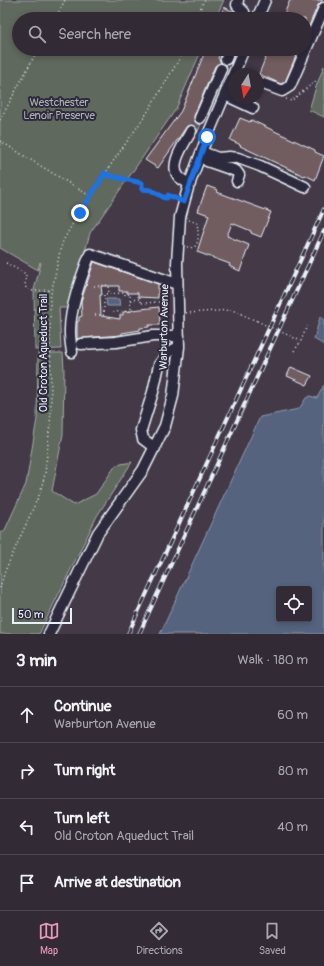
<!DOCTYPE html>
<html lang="en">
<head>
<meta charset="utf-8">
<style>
  body { margin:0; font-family:Pangolin,sans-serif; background:#3d3741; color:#f1f3f6 }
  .controls { position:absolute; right:12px; bottom:12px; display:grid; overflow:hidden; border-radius:4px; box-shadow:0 2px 6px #0003 }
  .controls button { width:36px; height:36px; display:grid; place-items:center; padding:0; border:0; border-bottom:1px solid #4d4750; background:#322b35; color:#f1f3f6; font:20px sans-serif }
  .compass { position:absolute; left:228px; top:68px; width:36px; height:36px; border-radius:50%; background:#322b35; box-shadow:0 2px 6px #0003; rotate:191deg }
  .scale { position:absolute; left:12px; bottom:10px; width:60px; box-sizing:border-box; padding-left:4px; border:2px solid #e8f1f8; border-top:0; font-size:11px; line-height:14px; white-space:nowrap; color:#e8f1f8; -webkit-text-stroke:3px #2f2a3d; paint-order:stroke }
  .stop { position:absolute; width:12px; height:12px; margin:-9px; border:3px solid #1a73e8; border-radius:50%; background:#fff }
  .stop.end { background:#1a73e8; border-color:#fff; box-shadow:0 1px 4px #0008 }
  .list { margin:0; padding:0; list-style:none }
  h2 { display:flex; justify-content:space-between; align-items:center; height:52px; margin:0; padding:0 16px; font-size:17px }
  h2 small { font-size:13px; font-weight:400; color:#a8a7ad }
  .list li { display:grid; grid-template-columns:26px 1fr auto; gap:12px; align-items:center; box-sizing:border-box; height:56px; padding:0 16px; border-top:1px solid #4d4750 }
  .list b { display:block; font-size:15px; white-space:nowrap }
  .list p { margin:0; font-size:13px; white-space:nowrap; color:#a8a7ad }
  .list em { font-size:13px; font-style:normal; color:#a8a7ad }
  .icon { flex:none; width:22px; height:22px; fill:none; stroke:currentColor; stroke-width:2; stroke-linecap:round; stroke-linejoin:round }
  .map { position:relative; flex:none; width:324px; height:634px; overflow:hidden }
  .search { position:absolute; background:#322b35; box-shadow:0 2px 6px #0003; left:12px; right:12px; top:12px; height:44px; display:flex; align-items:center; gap:10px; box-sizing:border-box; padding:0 14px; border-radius:22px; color:#a8a7ad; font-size:15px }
  .sheet { height:276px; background:#322b35 }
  nav { display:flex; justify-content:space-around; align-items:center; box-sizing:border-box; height:56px; border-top:1px solid #4d4750; background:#322b35; font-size:11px; color:#a8a7ad }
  nav a { display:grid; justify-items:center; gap:2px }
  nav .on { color:#e797bd }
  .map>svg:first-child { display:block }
  .green { fill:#60695d; stroke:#a4adaa }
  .water { fill:#54637e; stroke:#8f9caf; fill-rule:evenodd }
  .building { fill:#715b5f; stroke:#e8f1f8 }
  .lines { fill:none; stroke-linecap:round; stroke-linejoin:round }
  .minor-tunnel { stroke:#5c5562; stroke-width:10; stroke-dasharray:10 5; stroke-linecap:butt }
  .minor-casing { stroke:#e8f1f8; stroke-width:13 }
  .path { stroke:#e8f1f8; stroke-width:1.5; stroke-dasharray:1 3; stroke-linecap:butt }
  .minor { stroke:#2f2a3d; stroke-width:10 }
  .rail-casing { stroke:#e8f1f8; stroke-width:4 }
  .rail { stroke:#2f2a3d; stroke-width:2.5; stroke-dasharray:8; stroke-linecap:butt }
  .path-bridge { stroke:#e8f1f8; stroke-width:1.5; stroke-dasharray:1 3; stroke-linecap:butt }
  .route { stroke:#1a73e8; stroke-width:5 }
  .labels { text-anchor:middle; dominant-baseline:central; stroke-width:4; stroke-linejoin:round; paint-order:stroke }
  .park-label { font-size:11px; fill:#abb4b2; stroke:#2f2a3d }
  .street-label { font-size:11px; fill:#e8f1f8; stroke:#2f2a3d }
</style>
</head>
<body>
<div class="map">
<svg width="324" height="634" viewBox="0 0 324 634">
  <rect width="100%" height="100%" fill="#433947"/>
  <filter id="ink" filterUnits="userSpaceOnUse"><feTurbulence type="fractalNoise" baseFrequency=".025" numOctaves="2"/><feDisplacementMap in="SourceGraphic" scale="8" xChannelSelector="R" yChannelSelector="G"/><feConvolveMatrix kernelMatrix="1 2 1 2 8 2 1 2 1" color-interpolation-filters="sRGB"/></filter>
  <g filter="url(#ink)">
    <path class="green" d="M0 0H224L215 19H19V49H202L176 109 90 233 78 277 75 276 71 308H59L61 349 35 350 34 290 41 263 40 262 38 270 0 248Z
      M324 66V117L309 110 316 87Z
      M38 353H63L64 369 63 434 52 491 74 505 96 494 116 465 132 462 97 516 39 634H0V532H4L26 484 37 419Z"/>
    <path class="water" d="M106 299H119L120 306H107Z
      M320 317 324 319V345L314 339Z
      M324 385V634H160L260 417 299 409 306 398 310 396 317 398ZM279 589H309V619H279Z"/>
    <path class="building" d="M290 0H323L318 5 305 35V19H282Z
      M224 7 236 13 235 19H219Z
      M206 49H222L218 58 221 63 215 66 194 116 195 122 201 124 197 133V128L194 126 191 125 187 126 158 168 145 160 181 111Z
      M269 49H299L285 82 281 84 259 74Z
      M240 118 250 122 251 120 315 150V152L324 156 315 180 305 175 304 176 240 146 241 145 230 140Z
      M207 186 218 190 217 192 271 212 261 237 251 233V231L232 223 227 236 249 245 240 271 229 266 230 264 197 252 209 215 198 211Z
      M94 262 158 284V298L138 297V293H127V291H119V286H101L102 295H100L101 316 120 319V315H123V312L132 311V310L159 307 160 325H149V327L140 328V330L122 333V335L81 338 77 339V322L79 321V317L82 316 81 301Z
      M291 367 312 376 307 385 287 376Z"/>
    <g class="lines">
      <path class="minor-tunnel" d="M191 131 200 118"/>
      <g class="minor-casing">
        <path id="minor" d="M238 0 237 5 244 12 241 19
          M257 19 265 0
          M226 59 230 49
          M258 82 282 91 290 86 324 8
          M225 95 253 108
          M200 118 221 69
          M202 152 218 158 229 157 238 158 260 166 305 187
          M207 161 236 171 239 175 237 181
          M190 184C186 182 182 180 179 177 168 165 185 143 191 131
          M81 344 116 342 153 336H179
          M72 352C71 345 70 339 70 333 69 310 82 275 90 254L177 284
          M155 448 143 439 141 430 153 392 159 365 168 352 179 347
          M49 634 98 533 143 470 165 426 173 396 179 347 177 263 180 217 188 188 207 137 244 49"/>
      </g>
      <path class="path" d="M55 19 65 0
        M196 19 204 0
        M286 99 291 101 317 80
        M0 120 38 49
        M0 141 90 196
        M105 173 111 176 142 183V189L151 190 165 198H167L168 195 177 198
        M187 247C189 247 192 248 194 247 200 244 198 229 197 223L189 220
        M6 263 26 274 25 286 27 289 30 291 51 290
        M94 286 108 285 109 294
        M130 300 140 299V303L161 302 167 322H170
        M186 313 232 310 257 321
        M95 315H104V294L125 293V295L130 294 131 311 112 312
        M294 351 301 341 307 326
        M0 588 5 571 40 493 45 474 51 413 50 299 60 251 63 241 72 225 114 160 145 116 180 58 184 49"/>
      <use href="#minor" class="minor"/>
      <g class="rail-casing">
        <path id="rail" d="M128 634 324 209
          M139 634 324 231"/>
      </g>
      <use href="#rail" class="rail"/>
      <path class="path-bridge" d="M257 321 301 341"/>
    </g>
  </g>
  <g class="lines" filter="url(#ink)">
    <path class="route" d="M80 213 105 173 110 176 142 183V189L151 190 165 198H167L168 195 184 202 207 137"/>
  </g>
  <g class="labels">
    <g class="park-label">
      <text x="59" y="102">Westchester<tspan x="59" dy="13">Lenoir Preserve</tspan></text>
    </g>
    <g class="street-label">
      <text transform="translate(164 327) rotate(-89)">Warburton Avenue</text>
      <text transform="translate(43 353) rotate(-90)">Old Croton Aqueduct Trail</text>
    </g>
  </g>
</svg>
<div class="controls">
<button><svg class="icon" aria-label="locate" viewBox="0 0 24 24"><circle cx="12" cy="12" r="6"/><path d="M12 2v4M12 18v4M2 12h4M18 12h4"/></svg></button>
</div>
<svg class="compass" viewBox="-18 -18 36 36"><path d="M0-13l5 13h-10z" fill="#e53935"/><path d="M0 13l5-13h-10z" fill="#a8a7ad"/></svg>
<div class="scale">50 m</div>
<div class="stop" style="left:207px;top:137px"></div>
<div class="stop end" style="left:80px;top:213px"></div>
<div class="search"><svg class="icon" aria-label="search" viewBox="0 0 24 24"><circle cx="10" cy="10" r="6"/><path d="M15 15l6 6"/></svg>Search here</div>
</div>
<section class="sheet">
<h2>3 min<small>Walk · 180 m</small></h2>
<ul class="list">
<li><svg class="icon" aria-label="ahead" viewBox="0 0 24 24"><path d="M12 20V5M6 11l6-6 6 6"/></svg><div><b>Continue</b><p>Warburton Avenue</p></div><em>60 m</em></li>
<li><svg class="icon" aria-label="right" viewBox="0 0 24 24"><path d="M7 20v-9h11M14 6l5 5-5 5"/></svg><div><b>Turn right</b></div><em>80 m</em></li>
<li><svg class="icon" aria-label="left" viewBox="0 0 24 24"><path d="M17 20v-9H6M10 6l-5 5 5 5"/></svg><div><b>Turn left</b><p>Old Croton Aqueduct Trail</p></div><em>40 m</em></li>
<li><svg class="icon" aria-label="arrive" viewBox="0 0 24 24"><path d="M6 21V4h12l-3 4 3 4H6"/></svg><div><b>Arrive at destination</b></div></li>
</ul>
</section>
<nav>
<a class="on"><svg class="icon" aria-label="map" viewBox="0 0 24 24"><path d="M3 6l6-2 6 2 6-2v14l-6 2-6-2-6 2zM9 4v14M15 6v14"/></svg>Map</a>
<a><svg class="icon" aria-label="directions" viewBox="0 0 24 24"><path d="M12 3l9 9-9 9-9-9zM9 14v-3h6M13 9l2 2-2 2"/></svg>Directions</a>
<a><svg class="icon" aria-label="saved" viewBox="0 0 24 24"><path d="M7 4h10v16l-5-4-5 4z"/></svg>Saved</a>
</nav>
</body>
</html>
